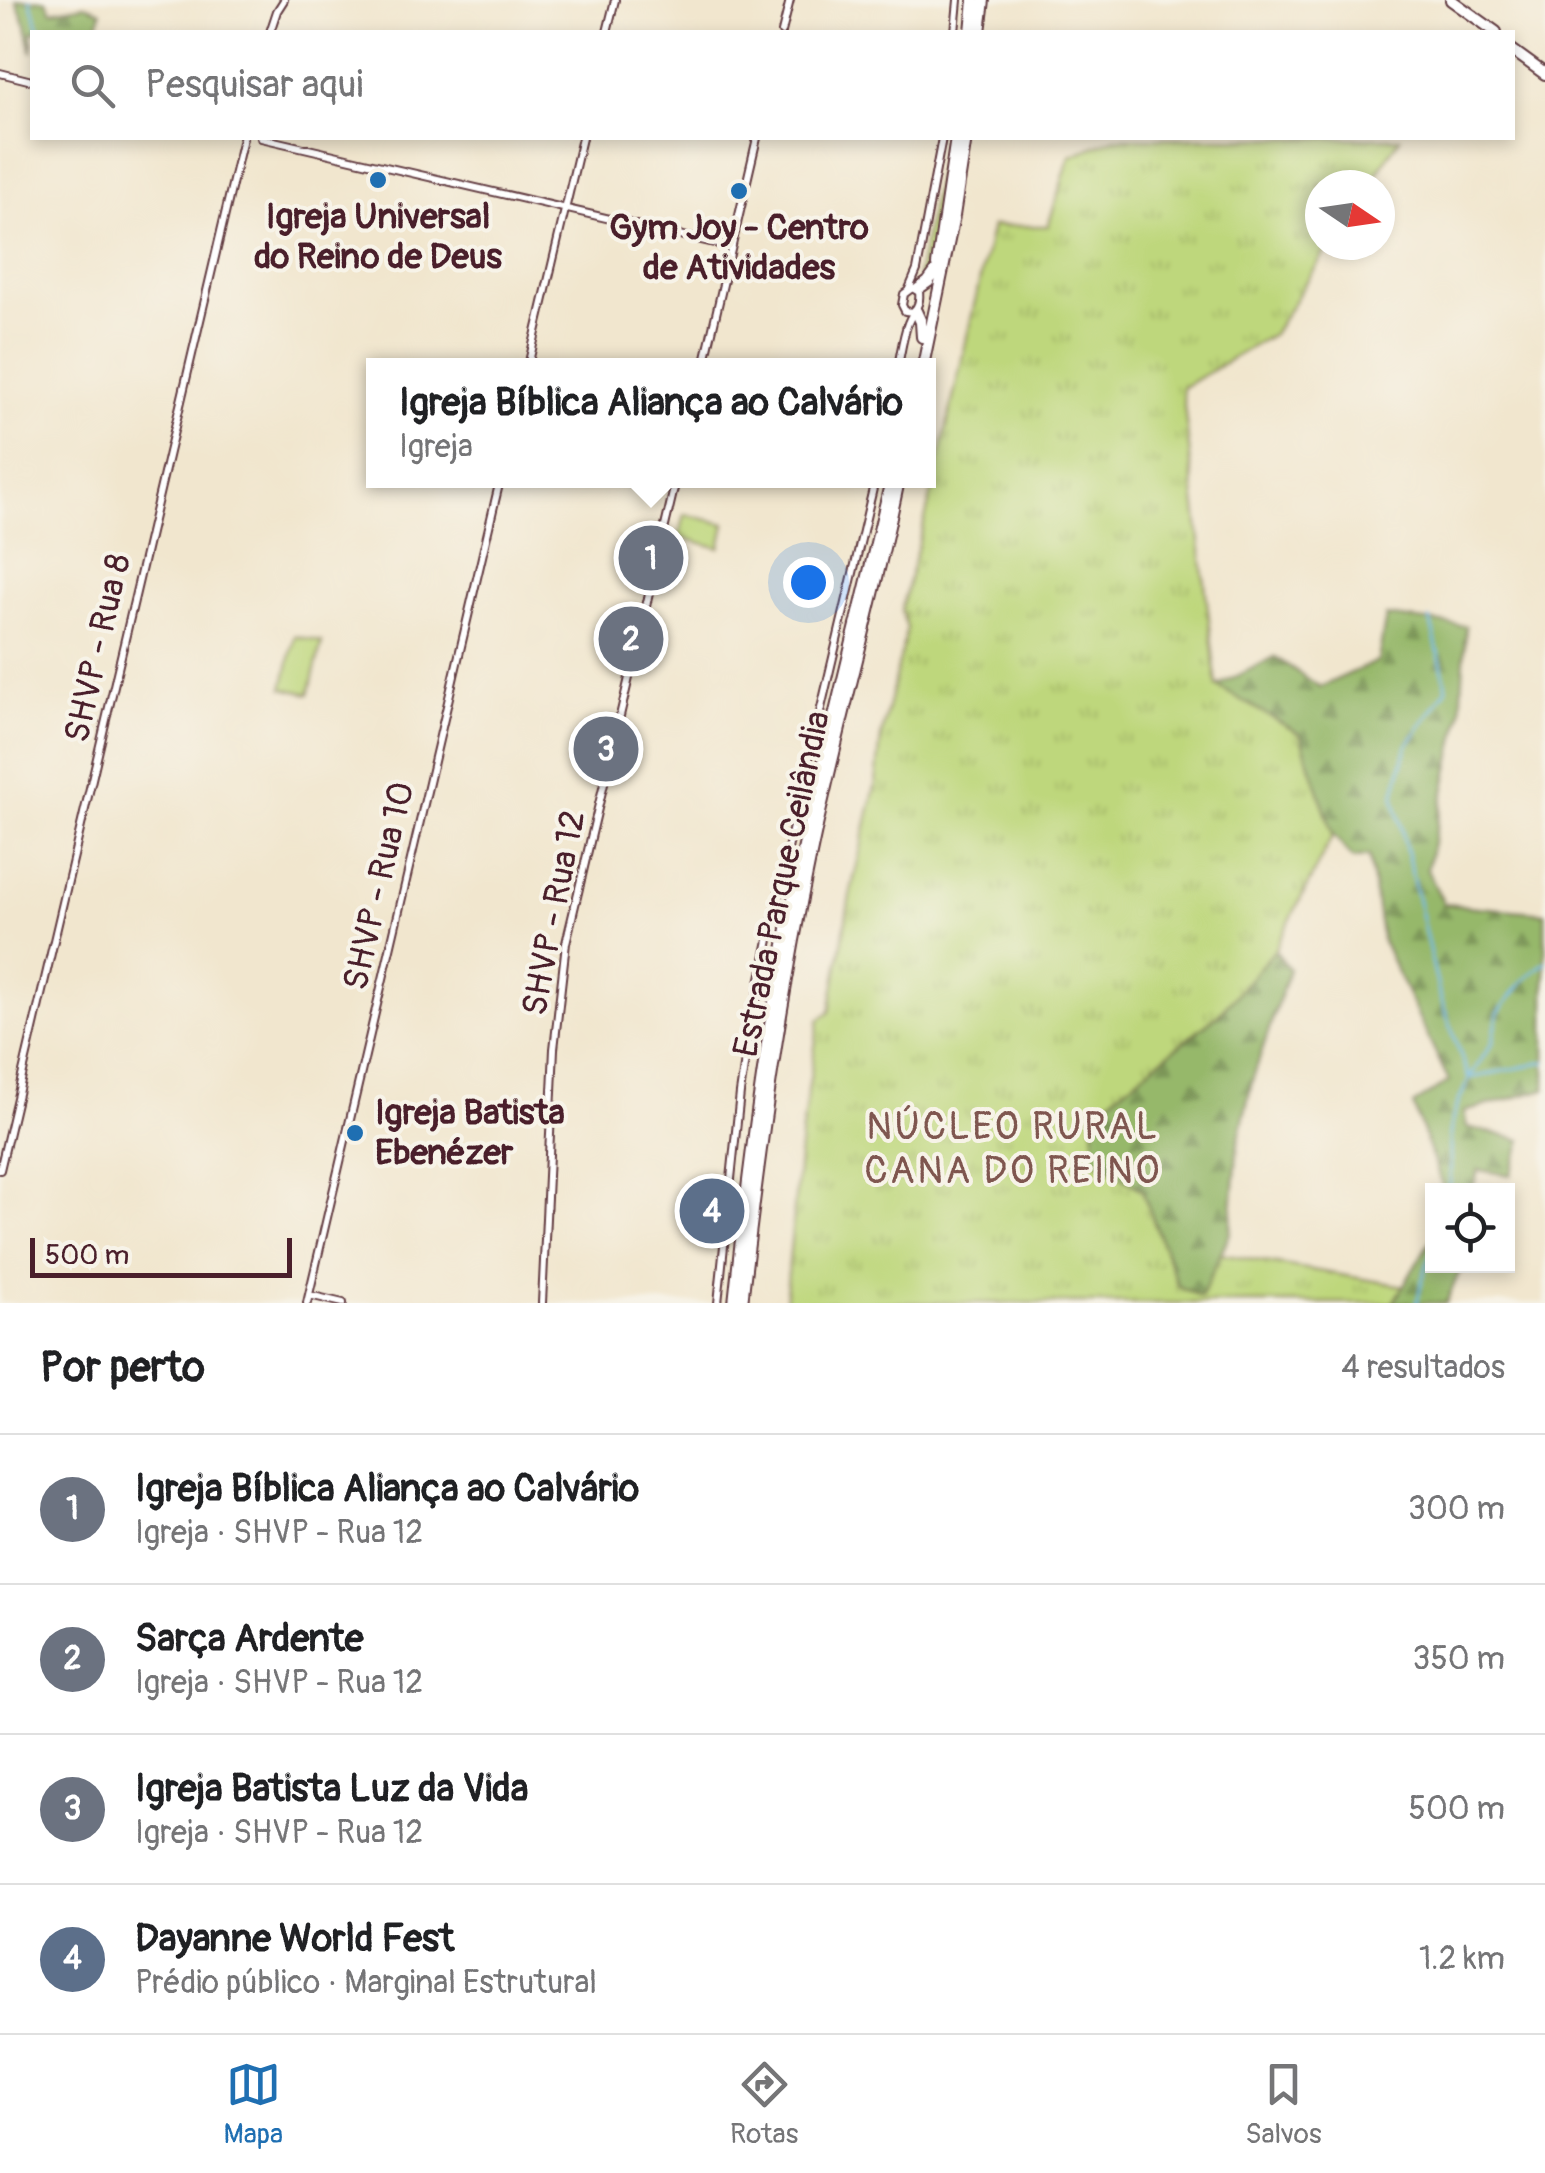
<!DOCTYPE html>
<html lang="pt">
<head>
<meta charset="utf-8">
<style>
  body { margin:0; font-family:Pangolin,sans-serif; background:#f2f2f2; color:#202124 }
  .controls { position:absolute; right:30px; bottom:30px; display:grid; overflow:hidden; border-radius:0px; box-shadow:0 5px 15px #0003 }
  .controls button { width:90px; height:90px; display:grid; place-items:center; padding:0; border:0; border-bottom:2px solid #e0e0e0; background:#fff; color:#202124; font:50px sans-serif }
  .compass { position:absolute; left:1305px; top:170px; width:90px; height:90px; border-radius:50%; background:#fff; box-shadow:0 5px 15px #0003; rotate:103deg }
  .scale { position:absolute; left:30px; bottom:25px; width:262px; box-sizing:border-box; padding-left:10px; border:5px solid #4a1f2b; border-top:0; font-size:28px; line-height:35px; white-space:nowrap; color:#4a1f2b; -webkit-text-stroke:8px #f7f3e8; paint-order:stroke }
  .you { position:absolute; left:808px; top:582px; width:35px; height:35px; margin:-25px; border:8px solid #fff; border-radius:50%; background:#1a73e8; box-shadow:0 0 0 15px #1a73e833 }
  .badge { display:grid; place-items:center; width:65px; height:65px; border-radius:50%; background:#1f6fb2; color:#fff; font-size:32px; font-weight:700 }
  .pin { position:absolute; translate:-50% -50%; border:5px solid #fff; box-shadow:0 2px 10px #0006 }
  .popup { position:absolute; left:366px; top:358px; width:570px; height:130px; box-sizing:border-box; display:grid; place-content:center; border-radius:0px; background:#fff; filter:drop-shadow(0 2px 8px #0005); font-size:32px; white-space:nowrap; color:#757577 }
  .popup b { font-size:38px; color:#202124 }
  .popup::after { content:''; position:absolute; left:50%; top:100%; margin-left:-20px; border:20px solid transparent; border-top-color:#fff }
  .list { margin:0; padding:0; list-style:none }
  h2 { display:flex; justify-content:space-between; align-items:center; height:130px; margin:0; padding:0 40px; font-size:42px }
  h2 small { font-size:32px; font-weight:400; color:#757577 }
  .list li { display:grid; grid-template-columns:65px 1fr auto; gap:30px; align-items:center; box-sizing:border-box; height:150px; padding:0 40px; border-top:2px solid #e0e0e0 }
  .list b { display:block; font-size:38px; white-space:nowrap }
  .list p { margin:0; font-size:32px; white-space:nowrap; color:#757577 }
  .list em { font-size:32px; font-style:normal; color:#757577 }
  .icon { flex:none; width:55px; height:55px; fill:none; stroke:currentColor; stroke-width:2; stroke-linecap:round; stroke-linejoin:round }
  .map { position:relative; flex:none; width:1545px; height:1303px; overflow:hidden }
  .search { position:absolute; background:#fff; box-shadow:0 5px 15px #0003; left:30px; right:30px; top:30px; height:110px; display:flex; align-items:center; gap:25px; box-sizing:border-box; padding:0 35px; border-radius:0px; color:#757577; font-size:38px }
  .sheet { height:730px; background:#fff }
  nav { display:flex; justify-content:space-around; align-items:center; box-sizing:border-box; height:140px; border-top:2px solid #e0e0e0; background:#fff; font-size:28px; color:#757577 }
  nav a { display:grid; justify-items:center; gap:5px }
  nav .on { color:#1f6fb2 }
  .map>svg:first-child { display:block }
  .grass { fill:url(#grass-tufts); stroke:#847b53; stroke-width:2.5 }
  .forest { fill:url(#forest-firs); stroke:#706c4b; stroke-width:2.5 }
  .park { fill:#bed77b; stroke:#847b53; stroke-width:2.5 }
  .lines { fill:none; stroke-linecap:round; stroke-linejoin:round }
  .stream { stroke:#6fbae8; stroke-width:2.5 }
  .secondary-casing { stroke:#633d43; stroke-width:10 }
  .highway-casing { stroke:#633d43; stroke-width:14 }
  .secondary { stroke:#fff; stroke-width:6 }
  .highway { stroke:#fff; stroke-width:10 }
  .poi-dot { fill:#1f6fb2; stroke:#f7f3e8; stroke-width:4 }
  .labels { text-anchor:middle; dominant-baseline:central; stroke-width:8; stroke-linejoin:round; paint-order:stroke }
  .poi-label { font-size:35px; font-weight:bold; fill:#4a1f2b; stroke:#f7f3e8 }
  .street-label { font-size:35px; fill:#4a1f2b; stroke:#f7f3e8 }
  .neighbourhood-label { font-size:38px; letter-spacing:2.5px; fill:#7f564f; stroke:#f7f3e8 }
</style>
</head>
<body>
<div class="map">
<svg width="1545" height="1303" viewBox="0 0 1545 1303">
  <defs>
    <pattern id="grass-tufts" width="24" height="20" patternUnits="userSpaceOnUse" patternTransform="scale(2.5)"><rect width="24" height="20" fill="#bed77b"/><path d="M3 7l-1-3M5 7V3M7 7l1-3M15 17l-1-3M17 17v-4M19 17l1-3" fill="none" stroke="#a5b86a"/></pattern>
    <pattern id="forest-firs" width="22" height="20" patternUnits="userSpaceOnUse" patternTransform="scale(2.5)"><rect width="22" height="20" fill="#96b86b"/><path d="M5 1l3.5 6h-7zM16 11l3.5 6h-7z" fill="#7c9558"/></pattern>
  </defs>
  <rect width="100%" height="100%" fill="#f7f3e8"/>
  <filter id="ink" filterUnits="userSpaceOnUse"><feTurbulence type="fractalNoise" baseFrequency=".01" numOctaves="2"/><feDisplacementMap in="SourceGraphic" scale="20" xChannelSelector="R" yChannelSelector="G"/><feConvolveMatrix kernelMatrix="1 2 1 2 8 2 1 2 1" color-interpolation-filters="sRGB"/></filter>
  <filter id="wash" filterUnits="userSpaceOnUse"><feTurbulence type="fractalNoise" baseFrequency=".0048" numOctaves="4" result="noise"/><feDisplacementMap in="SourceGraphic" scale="40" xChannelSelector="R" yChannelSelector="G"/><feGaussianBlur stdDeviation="2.25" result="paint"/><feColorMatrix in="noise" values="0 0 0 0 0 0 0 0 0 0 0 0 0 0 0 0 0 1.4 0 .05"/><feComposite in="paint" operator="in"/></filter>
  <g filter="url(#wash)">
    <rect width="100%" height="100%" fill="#f1e6ce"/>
    <path class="grass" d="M1115 138H1400L1369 185H1320V245H1330L1273 334 1182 388 1217 686 1301 734 1333 835 1275 950 1219 1014 1093 1113 1095 1159 1142 1190 1178 1286 1201 1297 1220 1254 1404 1286 1393 1303H785L801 1136 819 1020 830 1012 850 896 876 782 881 737 907 628 901 610 931 496 992 226H1048L1070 156Z"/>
    <path class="forest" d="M16 0H46L52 11 85 5 101 11 97 32H32V51L31 50 26 25Z
      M1386 616 1466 626 1461 714 1427 870 1444 904 1545 913V1089L1464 1112 1467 1127 1522 1140 1511 1175 1478 1170 1473 1190H1444L1413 1105 1449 1081 1382 941 1369 856 1353 859 1333 835 1300 734 1217 686 1275 657 1320 687 1378 661Z
      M1275 950 1289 969 1253 1078 1238 1142 1230 1233 1201 1297 1178 1286 1142 1190 1095 1159 1093 1113 1219 1014Z
      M1432 1238V1266H1462L1446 1303H1393Z"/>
    <path class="park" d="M944 138H953L931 269 928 275 922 278 918 274Z
      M685 514 725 524 720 548 679 537Z
      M295 636 322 642 309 694 283 688Z"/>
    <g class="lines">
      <path class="stream" d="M30 0 40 32
        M1430 619 1447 688 1407 746 1394 796 1439 993 1469 1079C1463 1093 1454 1109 1451 1125 1448 1146 1453 1168 1449 1190
        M1470 1077 1493 1042 1498 1013 1523 981 1545 962
        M1471 1078 1545 1062
        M1417 1303 1422 1281 1432 1250"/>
    </g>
  </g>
  <g filter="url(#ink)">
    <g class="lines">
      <g class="secondary-casing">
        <path id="secondary" d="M270 32 277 11 284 0
          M607 32 615 0
          M782 32 790 0
          M955 32 958 0
          M0 73 32 81
          M261 138 731 247
          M909 289 917 270 942 138
          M528 366 582 138
          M704 366 757 138
          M898 366C901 352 903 336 908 323 913 310 921 307 919 292L912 288 904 294 902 305 905 311 914 312
          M0 1170 243 138
          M309 1295 343 1303
          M307 1303 500 480
          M542 1303 554 1049 566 943 676 480
          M718 1303 740 1093 748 1040 791 835 875 480"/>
      </g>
      <g class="highway-casing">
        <path id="highway" d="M1451 0 1496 32
          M971 32 974 0
          M980 32 984 0
          M1512 50 1545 74
          M937 265 956 138
          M918 289 928 282 936 271
          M916 311 921 322 922 337
          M923 366 954 216 966 138
          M734 1303C750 1152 770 1000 803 851 830 727 862 604 891 480
          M742 1303C759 1154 779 1006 810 859 836 732 873 607 899 480"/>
      </g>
      <use href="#secondary" class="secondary"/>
      <use href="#highway" class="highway"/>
    </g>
  </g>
  <g class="poi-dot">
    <circle cx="378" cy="180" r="10"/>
    <circle cx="739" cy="191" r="10"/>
    <circle cx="355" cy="1133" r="10"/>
  </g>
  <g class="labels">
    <g class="poi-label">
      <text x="378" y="217">Igreja Universal<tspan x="378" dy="40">do Reino de Deus</tspan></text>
      <text x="739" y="228">Gym Joy - Centro<tspan x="739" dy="40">de Atividades</tspan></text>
      <text x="375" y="1113" text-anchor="start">Igreja Batista<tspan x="375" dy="40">Ebenézer</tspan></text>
    </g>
    <g class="street-label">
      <text transform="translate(98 648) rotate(-77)">SHVP - Rua 8</text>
      <text transform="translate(782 884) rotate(-78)">Estrada Parque Ceilândia</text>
      <text transform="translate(379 886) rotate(-77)">SHVP - Rua 10</text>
      <text transform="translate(554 913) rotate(-79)">SHVP - Rua 12</text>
    </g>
    <g class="neighbourhood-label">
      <text x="1013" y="1127">NÚCLEO RURAL<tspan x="1013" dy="44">CANA DO REINO</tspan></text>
    </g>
  </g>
</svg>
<div class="controls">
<button><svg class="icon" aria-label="locate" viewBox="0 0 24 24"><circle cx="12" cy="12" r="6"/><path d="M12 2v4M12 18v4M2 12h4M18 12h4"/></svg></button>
</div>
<svg class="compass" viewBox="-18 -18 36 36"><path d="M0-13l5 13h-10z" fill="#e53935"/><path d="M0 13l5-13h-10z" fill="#757577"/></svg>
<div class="scale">500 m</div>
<div class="you"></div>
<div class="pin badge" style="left:651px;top:558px;background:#6b7280">1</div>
<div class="popup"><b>Igreja Bíblica Aliança ao Calvário</b>Igreja</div>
<div class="pin badge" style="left:631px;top:639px;background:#6b7280">2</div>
<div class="pin badge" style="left:606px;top:749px;background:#6b7280">3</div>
<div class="pin badge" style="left:712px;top:1211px;background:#5c6f8a">4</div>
<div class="search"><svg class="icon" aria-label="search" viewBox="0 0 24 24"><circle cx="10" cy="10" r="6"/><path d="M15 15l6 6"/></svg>Pesquisar aqui</div>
</div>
<section class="sheet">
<h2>Por perto<small>4 resultados</small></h2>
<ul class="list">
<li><span class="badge" style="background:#6b7280">1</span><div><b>Igreja Bíblica Aliança ao Calvário</b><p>Igreja · SHVP - Rua 12</p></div><em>300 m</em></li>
<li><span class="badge" style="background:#6b7280">2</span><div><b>Sarça Ardente</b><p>Igreja · SHVP - Rua 12</p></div><em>350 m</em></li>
<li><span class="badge" style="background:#6b7280">3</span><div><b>Igreja Batista Luz da Vida</b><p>Igreja · SHVP - Rua 12</p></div><em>500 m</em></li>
<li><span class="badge" style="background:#5c6f8a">4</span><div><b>Dayanne World Fest</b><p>Prédio público · Marginal Estrutural</p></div><em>1.2 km</em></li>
</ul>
</section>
<nav>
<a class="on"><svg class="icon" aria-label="map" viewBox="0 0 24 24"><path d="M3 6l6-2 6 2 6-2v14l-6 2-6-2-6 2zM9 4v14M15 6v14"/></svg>Mapa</a>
<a><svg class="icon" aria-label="directions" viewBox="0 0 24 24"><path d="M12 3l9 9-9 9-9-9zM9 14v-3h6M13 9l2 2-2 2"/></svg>Rotas</a>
<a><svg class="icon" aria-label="saved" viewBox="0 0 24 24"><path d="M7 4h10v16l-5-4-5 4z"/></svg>Salvos</a>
</nav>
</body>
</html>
